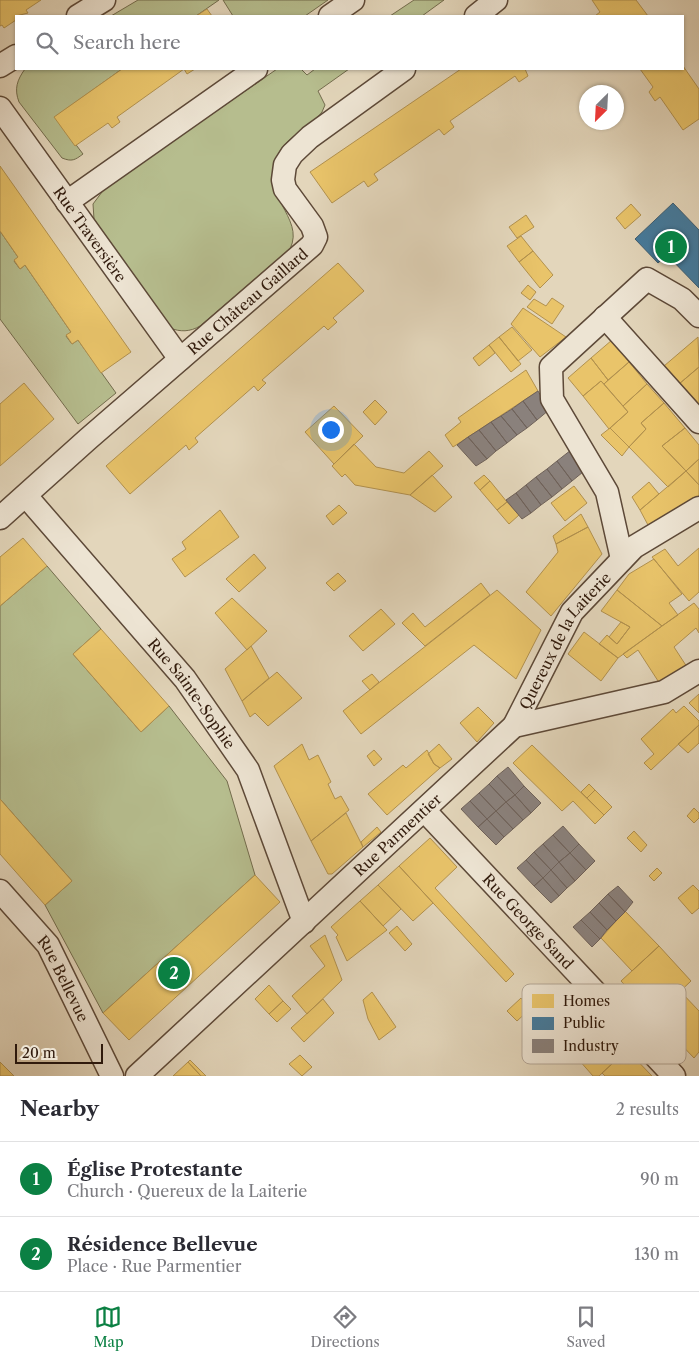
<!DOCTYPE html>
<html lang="en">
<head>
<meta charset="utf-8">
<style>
  body { margin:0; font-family:"Libre Caslon Text",serif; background:#f7f7f7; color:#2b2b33 }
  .compass { position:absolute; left:579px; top:85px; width:45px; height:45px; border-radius:50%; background:#fff; box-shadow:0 1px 4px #0004; rotate:204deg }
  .scale { position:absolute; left:15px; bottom:12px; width:88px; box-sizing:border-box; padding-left:5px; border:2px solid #301a0c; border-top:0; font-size:14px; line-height:18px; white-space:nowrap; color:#301a0c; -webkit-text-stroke:4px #ede4d3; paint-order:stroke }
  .you { position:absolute; left:330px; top:429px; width:18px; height:18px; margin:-12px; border:4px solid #fff; border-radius:50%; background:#1a73e8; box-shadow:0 0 0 8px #1a73e833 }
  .badge { display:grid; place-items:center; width:32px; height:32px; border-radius:50%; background:#0b8043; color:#fff; font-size:16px; font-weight:700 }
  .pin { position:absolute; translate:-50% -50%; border:2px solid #fff; box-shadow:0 1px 5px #0006 }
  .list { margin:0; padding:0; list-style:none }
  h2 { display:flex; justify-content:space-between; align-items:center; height:65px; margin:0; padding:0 20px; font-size:21px }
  h2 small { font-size:16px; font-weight:400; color:#7c7c81 }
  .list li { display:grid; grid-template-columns:32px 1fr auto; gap:15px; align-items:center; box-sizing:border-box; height:75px; padding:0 20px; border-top:1px solid #e1e1e2 }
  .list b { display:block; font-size:19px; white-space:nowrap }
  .list p { margin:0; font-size:16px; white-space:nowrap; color:#7c7c81 }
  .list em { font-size:16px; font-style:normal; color:#7c7c81 }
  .icon { flex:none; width:28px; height:28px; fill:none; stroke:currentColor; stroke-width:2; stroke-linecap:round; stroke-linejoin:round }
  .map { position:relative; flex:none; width:699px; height:1076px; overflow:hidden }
  .search { position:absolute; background:#fff; box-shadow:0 1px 4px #0004; left:15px; right:15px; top:15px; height:55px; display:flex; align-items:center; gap:12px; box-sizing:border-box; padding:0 18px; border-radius:0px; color:#7c7c81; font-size:19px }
  .sheet { height:215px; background:#fff }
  nav { display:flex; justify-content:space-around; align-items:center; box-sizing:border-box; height:70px; border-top:1px solid #e1e1e2; background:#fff; font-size:14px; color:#7c7c81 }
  nav a { display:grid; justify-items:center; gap:2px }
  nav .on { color:#0b8043 }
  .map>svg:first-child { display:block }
  .green { fill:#b6bd8e; stroke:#736c4d }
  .homes { fill:#e9c46a; stroke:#b2914e }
  .public { fill:#457b9d; stroke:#3f5e72 }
  .industry { fill:#8a817c; stroke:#6f625a }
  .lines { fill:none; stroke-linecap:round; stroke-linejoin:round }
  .street-casing { stroke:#5d4938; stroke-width:25 }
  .street { stroke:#ede4d3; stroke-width:22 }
  .labels { text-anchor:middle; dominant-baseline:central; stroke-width:5; stroke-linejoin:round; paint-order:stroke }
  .street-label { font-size:15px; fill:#301a0c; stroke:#ede4d3 }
  .key { fill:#ede4d3; stroke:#b4a797; stroke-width:1 }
  .key-label { font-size:14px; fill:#301a0c }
</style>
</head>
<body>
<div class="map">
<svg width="699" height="1076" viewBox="0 0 699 1076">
  <rect width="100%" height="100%" fill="#e3d6bb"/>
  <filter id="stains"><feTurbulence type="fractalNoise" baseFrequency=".004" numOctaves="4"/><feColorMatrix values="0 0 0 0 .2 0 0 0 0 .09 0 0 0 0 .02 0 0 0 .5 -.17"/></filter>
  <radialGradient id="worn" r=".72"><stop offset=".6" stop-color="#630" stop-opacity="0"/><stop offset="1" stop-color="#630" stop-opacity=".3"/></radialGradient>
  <path class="green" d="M138 0H219L196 16H111Z
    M223 0H328L305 16H233Z
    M414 0H444L422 16H390Z
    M25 69H122L55 117 83 154C75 160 72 162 62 158L19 102C14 89 17 80 25 69Z
    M277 69H301L307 75 315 69H349L318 91 325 105 322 112C312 126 287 137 280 151 256 197 306 216 290 249L200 326C190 332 180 332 170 328L94 219 93 204 105 188Z
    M0 231 18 257 14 261 20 269 25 265 71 332 66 336 72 344 78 340 116 393 78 424 0 319Z
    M47 566 101 629 73 654 141 732 169 706 227 781 255 875 103 1013 45 905 72 881 0 799V606Z"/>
  <path class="homes" d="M0 0H41L26 10 28 13 16 16V20L4 28 2 25 0 26Z
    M592 0H636L648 16H595L600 12Z
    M207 9 212 16H196Z
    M683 66 699 89V119L683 130 660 97 655 101 649 92 653 87 640 69H683Z
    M122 69H195L187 74 184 69 117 117 120 122 112 128 108 123 75 146 54 117Z
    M461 69H525L528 76 519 82 515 76 450 121 454 127 444 135 439 129 374 174 378 180 368 187 364 181 332 203 310 172Z
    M0 166 131 352 101 373 78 340 72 344 66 335 71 332 25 265 20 269 14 260 18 257 0 231Z
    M631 204 641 215 625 229 616 218Z
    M526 215 534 227 517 238 509 227Z
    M521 236 533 251 519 262 507 246Z
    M533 251 553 275 540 288 519 262Z
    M338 263 364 291 333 318 337 322 328 330 324 326 262 380 266 383 258 391 254 386 195 438 198 442 189 450 186 445 130 494 106 466Z
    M528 285 536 292 530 300 521 293Z
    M552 298 564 306 552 324 527 307 534 299 546 306Z
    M523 308 566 337 540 357 511 324Z
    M512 327 532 350 518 361 499 337Z
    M499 337 521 364 511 372 489 345Z
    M698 337 699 367 679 384 664 366Z
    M612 340 629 362 608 380 591 358Z
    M489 345 495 353 479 366 473 358Z
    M591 358 608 380 604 384 601 381 583 396 568 378Z
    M629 362 647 384 623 406 604 384Z
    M699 367V408L679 384Z
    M526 370 538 391 453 447 445 435 461 422 458 418Z
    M601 381 628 412 609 429 583 396Z
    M24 383 54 419 0 466V404Z
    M647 384 664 403 641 423 646 429 629 447 610 428 628 412 623 406Z
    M375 400 387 412 375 425 363 412Z
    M664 403 685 428 662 446 686 471 668 487 629 447 646 429 641 423Z
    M334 406 363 436 334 464 305 432Z
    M610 428 629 447 622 456 601 435Z
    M685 428 699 445V459L686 471 662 446Z
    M354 444 376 467 404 473 429 451 443 466 410 495 355 485 345 474 342 477 332 466Z
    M699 459V485L686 471Z
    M686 471 699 485V497L648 525 640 510Z
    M432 475 452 497 435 512 410 495Z
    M484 475 490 481 480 490 474 483Z
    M490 481 507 502 497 510 480 490Z
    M649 482 659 494 640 510 632 497Z
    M574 486 587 503 565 521 551 503Z
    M507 502 519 515 509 524 497 510Z
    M339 505 347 513 333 525 326 516Z
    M220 510 239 537 185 577 172 559 186 549 182 542Z
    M581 514 588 527 556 544 553 536Z
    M588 527 602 554 551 616 526 592 558 552 556 544Z
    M23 538 47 566 0 606V557Z
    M699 548V592L689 601 652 557 665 549 678 566Z
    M254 554 266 568 239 592 226 579Z
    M654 559 682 594 669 603 678 615 662 626 617 590 629 574Z
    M338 573 346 581 334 591 326 583Z
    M481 583 490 595 425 646 402 623 413 613 425 627Z
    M497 590 541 630 516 679 474 645 361 734 343 711Z
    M617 590 662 626 618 658 599 644 607 635 617 644 630 627 601 611Z
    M232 598 267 631 247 650 215 613Z
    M694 603 699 609V633L696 628 674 647 687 667 660 684 638 650 627 658 623 654Z
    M381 609 395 624 363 651 349 636Z
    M621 622 630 627 617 644 609 637Z
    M101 629 169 706 141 732 73 654Z
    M584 632 618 658 601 681 568 654Z
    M251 646 269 678 242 701 225 669Z
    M277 672 302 698 268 726 255 713 250 717 242 701Z
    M372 674 379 682 370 690 362 681Z
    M699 694V713L689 703Z
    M684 706 699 721V725L651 770 644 763 654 754 641 739 673 709 676 713Z
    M478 707 494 723 477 742 460 723Z
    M699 725V743L688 753 678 744Z
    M302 744 309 760 318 755 331 782 328 784 335 799 341 796 349 810 311 841 274 766Z
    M439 744 452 759 440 768 434 764 428 754Z
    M532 745 604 815 595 824 573 801 562 811 513 763Z
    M374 750 382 759 374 766 367 756Z
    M427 750 434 764 440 768 387 815 368 794 403 765 406 768Z
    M589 784 595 790 587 798 581 792Z
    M595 790 612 807 604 815 587 798Z
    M0 799 72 881 45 905 0 854Z
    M694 808 699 813V818L694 823 687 816Z
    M346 813 363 847 332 874H328L311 841Z
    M377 827 381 832 363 847 361 842Z
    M634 831 647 845 641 852 627 838Z
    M430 838 457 867 435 888 514 974 506 982 399 866Z
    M399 866 433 903 413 921 378 885Z
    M657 868 662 873 654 881 649 876Z
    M255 875 280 902 129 1040 103 1013Z
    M378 885 401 909 383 926 360 901Z
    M693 885 699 891V908L692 914 678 898Z
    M360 901 387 930 347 961 336 937 338 935 331 927Z
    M625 911 659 946 632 971 601 938Z
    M397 926 412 944 405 951 389 933Z
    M325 935 342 980 307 1014 292 996 325 966 310 946Z
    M659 946 691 981 654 1016 621 981Z
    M269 985 283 1001 269 1014 255 999Z
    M680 991 699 1011V1052L694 1058 654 1016Z
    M372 992 396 1027 379 1040 368 1019 363 1000Z
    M521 998 530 1009 517 1021 507 1011Z
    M323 999 334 1013 304 1042 291 1028Z
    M283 1001 291 1009 277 1022 269 1014Z
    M596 1015 627 1050 599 1076H593L564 1043Z
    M627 1050 652 1076H605L602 1073Z
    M300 1055 312 1067 302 1076 289 1064Z
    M190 1060 206 1076H201L188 1062Z
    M0 1062 14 1076H0Z
    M188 1062 201 1076H173Z"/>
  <path class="public" d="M673 203 699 230V288L667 255 658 263 635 239Z"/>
  <path class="industry" d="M538 391 549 410 537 420 523 401Z
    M523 401 537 420 527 428 512 409Z
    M512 409 527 428 517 435 501 416Z
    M501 416 517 435 507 443 491 422Z
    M491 422 507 443 496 451 479 430Z
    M479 430 496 451 487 459 468 437Z
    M468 437 487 459 476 466 457 445Z
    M571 450 583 472 572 481 557 461Z
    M557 461 572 481 562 489 547 469Z
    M547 469 562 489 552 497 536 477Z
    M536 477 552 497 541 505 526 485Z
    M526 485 541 505 531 513 516 493Z
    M516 493 531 513 522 519 506 500Z
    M508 767 524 786 515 795 497 776Z
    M497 776 515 795 506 802 489 784Z
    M489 784 506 802 496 811 479 793Z
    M524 786 541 803 531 813 515 795Z
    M479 793 496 811 487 819 470 801Z
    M515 795 531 813 523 820 506 802Z
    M470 801 487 819 478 827 461 809Z
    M506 802 523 820 513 829 496 811Z
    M496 811 513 829 504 837 487 819Z
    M487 819 504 837 496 845 478 827Z
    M563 826 579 844 570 853 553 835Z
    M553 835 570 853 559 862 543 844Z
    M543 844 559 862 551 870 534 852Z
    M579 844 595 861 586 870 570 853Z
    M534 852 551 870 543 878 526 860Z
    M570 853 586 870 575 881 559 862Z
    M526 860 543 878 534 886 517 868Z
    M559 862 575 881 567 888 551 870Z
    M551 870 567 888 559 896 543 878Z
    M543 878 559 896 551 903 534 886Z
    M618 886 633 902 625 912 608 894Z
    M608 894 625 912 616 921 599 903Z
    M599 903 616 921 607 930 590 912Z
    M590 912 607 930 600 939 581 920Z
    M581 920 600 939 592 947 573 927Z"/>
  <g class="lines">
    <g class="street-casing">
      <g id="street">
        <path d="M78 16 104 0"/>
        <path d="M330 16 353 0"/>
        <path d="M476 16 496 0"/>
        <path d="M0 66 16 56"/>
        <path id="s1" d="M0 108 180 359"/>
        <path d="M67 202 256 69"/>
        <path d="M605 317 699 422"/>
        <path id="s2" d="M26 496 185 679 248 770 304 922"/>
        <path id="s3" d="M0 518 88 439 312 245 316 237 312 226 285 189 283 180 285 165 292 154 310 137 404 69"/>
        <path d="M622 559 607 492 552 399 551 367 647 279 682 299 699 316"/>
        <path id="s4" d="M514 726 572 612 634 547 699 508"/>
        <path id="s5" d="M425 811 674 1076"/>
        <path id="s6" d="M0 891 48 945 112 1076"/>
        <path id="s7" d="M137 1076 514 726 664 692 699 671"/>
      </g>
    </g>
    <use href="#street" class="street"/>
  </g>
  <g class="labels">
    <g class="street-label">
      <text stroke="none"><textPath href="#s1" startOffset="155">Rue Traversière</textPath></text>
      <text stroke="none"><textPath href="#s3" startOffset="329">Rue Château Gaillard</textPath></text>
      <text stroke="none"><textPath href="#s4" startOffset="100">Quereux de la Laiterie</textPath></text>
      <text stroke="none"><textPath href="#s2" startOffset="258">Rue Sainte-Sophie</textPath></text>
      <text stroke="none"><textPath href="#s7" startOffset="355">Rue Parmentier</textPath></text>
      <text stroke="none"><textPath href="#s5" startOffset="151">Rue George Sand</textPath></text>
      <text stroke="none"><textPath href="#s6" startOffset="109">Rue Bellevue</textPath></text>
    </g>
  </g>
  <rect x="522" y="984" width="164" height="80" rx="8" class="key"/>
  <rect x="532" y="994" width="22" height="14" fill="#e9c46a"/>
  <rect x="532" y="1017" width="22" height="13" fill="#457b9d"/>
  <rect x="532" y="1039" width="22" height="14" fill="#8a817c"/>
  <g class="key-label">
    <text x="563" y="1006">Homes</text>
    <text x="563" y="1028">Public</text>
    <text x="563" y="1051">Industry</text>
  </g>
  <rect width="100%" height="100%" filter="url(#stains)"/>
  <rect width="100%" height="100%" fill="url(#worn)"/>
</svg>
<svg class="compass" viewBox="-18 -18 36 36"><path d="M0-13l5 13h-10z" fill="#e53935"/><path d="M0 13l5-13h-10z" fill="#7c7c81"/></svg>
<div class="scale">20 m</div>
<div class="you"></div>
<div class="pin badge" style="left:671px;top:247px">1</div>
<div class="pin badge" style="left:174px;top:973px">2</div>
<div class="search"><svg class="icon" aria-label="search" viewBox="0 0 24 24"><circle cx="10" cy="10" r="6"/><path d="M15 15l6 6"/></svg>Search here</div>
</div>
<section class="sheet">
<h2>Nearby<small>2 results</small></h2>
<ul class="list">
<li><span class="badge">1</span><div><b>Église Protestante</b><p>Church · Quereux de la Laiterie</p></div><em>90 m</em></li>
<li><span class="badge">2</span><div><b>Résidence Bellevue</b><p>Place · Rue Parmentier</p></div><em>130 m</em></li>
</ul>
</section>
<nav>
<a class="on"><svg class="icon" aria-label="map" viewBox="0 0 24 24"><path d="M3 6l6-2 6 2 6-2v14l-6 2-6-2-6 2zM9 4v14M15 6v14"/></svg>Map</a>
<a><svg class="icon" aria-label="directions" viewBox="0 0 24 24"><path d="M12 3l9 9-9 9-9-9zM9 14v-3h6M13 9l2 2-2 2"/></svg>Directions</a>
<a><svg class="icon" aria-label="saved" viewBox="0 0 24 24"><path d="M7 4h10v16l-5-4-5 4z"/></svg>Saved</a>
</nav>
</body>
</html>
